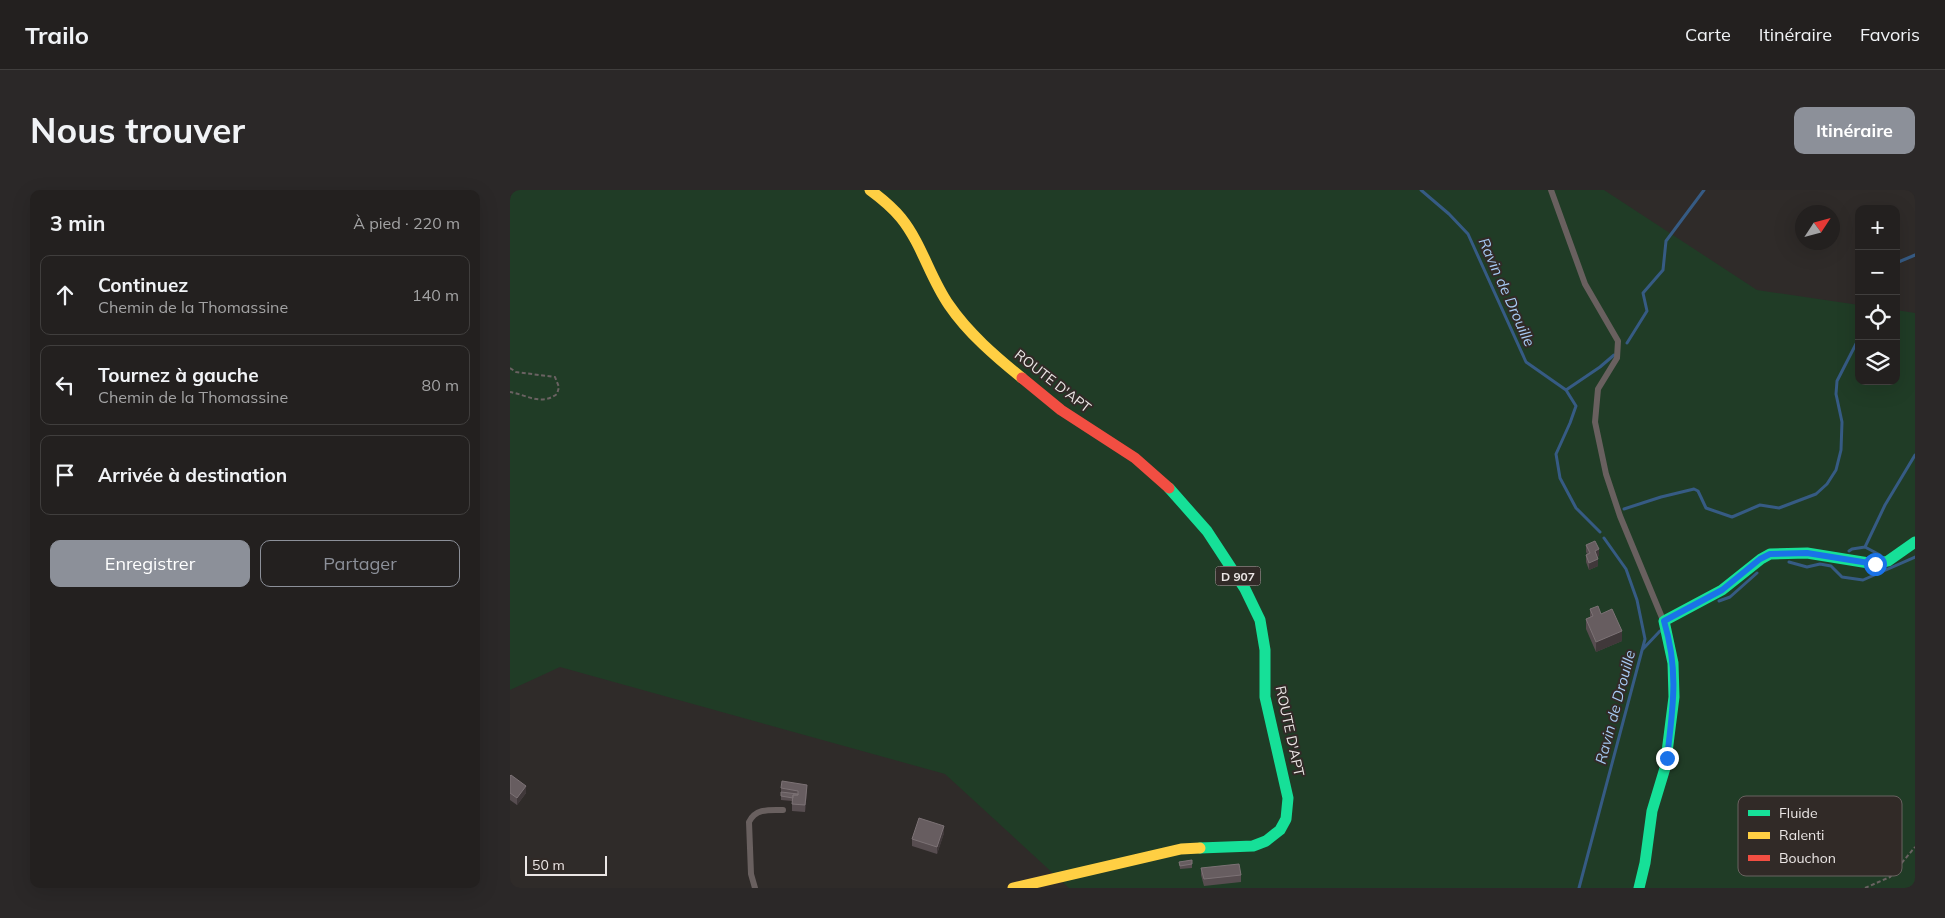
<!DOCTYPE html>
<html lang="fr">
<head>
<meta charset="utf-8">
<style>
  body { margin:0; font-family:Mulish,sans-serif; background:#2b2828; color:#f1f3f6 }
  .controls { position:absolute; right:15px; top:15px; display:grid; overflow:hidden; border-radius:10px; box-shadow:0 5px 20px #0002 }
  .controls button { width:45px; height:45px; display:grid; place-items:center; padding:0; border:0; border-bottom:1px solid #403e3d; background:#23201f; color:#f1f3f6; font:25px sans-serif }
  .compass { position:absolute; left:1285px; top:15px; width:45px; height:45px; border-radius:50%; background:#23201f; box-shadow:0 5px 20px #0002; rotate:54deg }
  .scale { position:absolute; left:15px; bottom:12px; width:82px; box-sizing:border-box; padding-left:5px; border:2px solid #ebe6e5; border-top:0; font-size:14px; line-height:18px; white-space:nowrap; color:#ebe6e5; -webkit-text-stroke:4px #312a27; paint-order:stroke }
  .stop { position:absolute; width:15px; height:15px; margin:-11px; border:4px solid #1a73e8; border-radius:50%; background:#fff }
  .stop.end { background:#1a73e8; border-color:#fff; box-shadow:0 1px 5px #0008 }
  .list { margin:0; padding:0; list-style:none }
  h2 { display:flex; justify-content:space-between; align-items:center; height:65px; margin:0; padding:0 20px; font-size:21px }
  h2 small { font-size:16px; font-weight:400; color:#a3a3a4 }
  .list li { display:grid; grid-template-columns:32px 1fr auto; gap:15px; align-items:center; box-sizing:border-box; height:80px; margin:0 10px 10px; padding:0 10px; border:1px solid #403e3d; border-radius:10px }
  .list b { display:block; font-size:19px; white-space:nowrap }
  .list p { margin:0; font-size:16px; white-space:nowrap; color:#a3a3a4 }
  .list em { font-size:16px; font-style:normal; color:#a3a3a4 }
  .actions { display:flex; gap:10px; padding:15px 20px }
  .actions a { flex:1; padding:11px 0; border:1px solid #8c9099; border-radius:10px; text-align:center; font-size:18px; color:#8c9099 }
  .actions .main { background:#8c9099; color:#fff }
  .icon { flex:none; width:28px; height:28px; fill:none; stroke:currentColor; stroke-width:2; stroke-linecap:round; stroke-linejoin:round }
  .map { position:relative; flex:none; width:1405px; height:698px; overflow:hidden; border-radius:10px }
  header { display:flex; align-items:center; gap:30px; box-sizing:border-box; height:70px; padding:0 25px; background:#23201f; border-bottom:1px solid #403e3d }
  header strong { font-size:24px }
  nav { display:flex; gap:28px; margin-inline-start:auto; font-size:18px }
  .intro { display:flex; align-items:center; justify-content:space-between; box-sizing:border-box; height:120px; padding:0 30px }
  h1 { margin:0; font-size:35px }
  .button { padding:12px 22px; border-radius:10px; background:#8c9099; color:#fff; font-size:18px; font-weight:700 }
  main { display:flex; gap:30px; padding:0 30px }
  aside { flex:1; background:#23201f; border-radius:10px; box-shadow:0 5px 20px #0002 }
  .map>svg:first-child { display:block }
  .green { fill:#203c26 }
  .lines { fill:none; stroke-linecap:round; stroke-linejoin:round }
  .stream { stroke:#365b84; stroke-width:3 }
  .path { stroke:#6a6262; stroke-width:2; stroke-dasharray:4 2.5; stroke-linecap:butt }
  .lane { stroke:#69605f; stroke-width:6 }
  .fast { stroke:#16e098; stroke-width:11 }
  .slow { stroke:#ffcf43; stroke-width:11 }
  .jam { stroke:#f24e42; stroke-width:11 }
  .wall { fill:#574d50 }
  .shaded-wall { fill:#40383a }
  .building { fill:#675d60; stroke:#7c7275 }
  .route { stroke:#1a73e8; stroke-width:6 }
  .labels { text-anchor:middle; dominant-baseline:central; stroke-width:4; stroke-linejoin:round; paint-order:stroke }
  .shield { fill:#312a27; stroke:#b3aeac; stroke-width:1 }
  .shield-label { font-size:12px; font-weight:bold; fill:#ebe6e5 }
  .street-label { font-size:14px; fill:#ebe6e5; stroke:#312a27 }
  .water-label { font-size:15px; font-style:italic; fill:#a8cbf5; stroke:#312a27 }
  .key { fill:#312a27; stroke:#696260; stroke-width:1 }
  .key-label { font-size:14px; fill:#ebe6e5 }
</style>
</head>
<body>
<header>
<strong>Trailo</strong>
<nav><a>Carte</a><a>Itinéraire</a><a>Favoris</a></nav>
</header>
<div class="intro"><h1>Nous trouver</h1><a class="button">Itinéraire</a></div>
<main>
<aside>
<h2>3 min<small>À pied · 220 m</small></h2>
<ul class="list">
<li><svg class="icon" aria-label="ahead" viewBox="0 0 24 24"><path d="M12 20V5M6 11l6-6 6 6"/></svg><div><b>Continuez</b><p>Chemin de la Thomassine</p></div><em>140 m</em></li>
<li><svg class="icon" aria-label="left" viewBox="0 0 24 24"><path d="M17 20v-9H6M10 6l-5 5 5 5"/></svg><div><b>Tournez à gauche</b><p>Chemin de la Thomassine</p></div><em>80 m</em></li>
<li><svg class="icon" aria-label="arrive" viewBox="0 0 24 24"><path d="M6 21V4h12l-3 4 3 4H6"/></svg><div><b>Arrivée à destination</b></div></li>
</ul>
<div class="actions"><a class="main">Enregistrer</a><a>Partager</a></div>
</aside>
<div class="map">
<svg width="1405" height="698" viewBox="0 0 1405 698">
  <rect width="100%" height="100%" fill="#2f2b29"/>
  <path class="green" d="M0 0H1094L1247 100 1349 115V191H1386V120L1405 123V698H559L435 584 50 477 0 500Z"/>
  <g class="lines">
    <path class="stream" d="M911 0 939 24 958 44 1016 172 1056 200 1066 216 1060 233 1046 264 1050 288 1066 318 1090 342
      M1386 73 1405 65
      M1117 153 1137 121 1133 103 1153 80 1156 51 1194 0
      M1056 200 1090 177 1104 165
      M1114 319 1151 307 1184 299 1188 301 1196 318 1222 327 1250 315 1269 318 1306 304 1317 294 1326 280 1331 260 1332 232 1326 204 1327 191 1349 148
      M1355 357 1370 365
      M1339 361 1342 359 1355 357 1375 315 1405 265
      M1279 372 1297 377 1310 374 1321 376 1332 387 1353 390 1405 367
      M1209 411 1220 407 1247 383
      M1132 460 1150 441
      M1069 698 1135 449 1127 410 1116 379 1094 348"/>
    <path class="path" d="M0 178 6 182 45 187 49 197 47 204C31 216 17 205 0 202
      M1355 698 1380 687 1405 657"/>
    <path class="lane" d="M1041 0 1075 94 1108 151 1107 168 1088 199 1085 232 1096 284 1110 326 1153 430
      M245 698 241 684 239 632C246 618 260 620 273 620"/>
    <path class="fast" d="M659 298 697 341 735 399 750 430 755 460V507L778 608 776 629 770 640 756 651 743 656 690 658
      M1129 698 1135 673 1142 621 1155 578 1164 507 1163 473 1154 431 1212 400 1251 369 1260 364 1297 363 1365 374 1378 371 1405 352"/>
    <path class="slow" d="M360 0C371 8 382 17 391 28 412 54 420 88 439 115 458 143 486 167 512 188
      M503 698 671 659 690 658"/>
    <path class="jam" d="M512 188 551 220 625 268 659 298"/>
  </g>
  <path class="wall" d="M1076 355 1089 366H1087L1088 376 1079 380 1076 372V365L1077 364 1076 362Z
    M1080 419 1091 424 1112 451 1086 462 1076 439V429L1080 427Z
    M0 586 16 603 7 615 0 610Z
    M271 598 297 601 295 622 282 621V611L271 610Z
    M434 643 427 664 402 656V649Z
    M682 670V678L670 679 669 672Z
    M691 678 731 685V692L694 696 691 685Z"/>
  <path class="shaded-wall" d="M1089 359V366L1085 368V361Z
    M1088 369V376L1079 380V373Z
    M1112 441V451L1086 462V452Z
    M297 595V601L295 622V615Z
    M16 596V603L7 615V608Z
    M434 636V643L427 664V657Z"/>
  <path class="building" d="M1085 351 1089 359 1085 361 1088 369 1079 373 1076 365 1080 363 1076 355Z
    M1088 416 1091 424 1102 419 1112 441 1086 452 1076 429 1083 426 1080 419Z
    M1 585 16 596 7 608 0 603V586Z
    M272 591 297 595 295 615 282 614 283 605H288V601L271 598Z
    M271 602 288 604V605H283V608L271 606Z
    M409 628 434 636 427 657 402 649Z
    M682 670V674L670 676 669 672Z
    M729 674 731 685 694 689 691 678Z"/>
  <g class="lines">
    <path class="route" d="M1157 568C1163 517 1169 481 1154 431L1212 400 1250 369 1260 364 1297 363 1365 374"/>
  </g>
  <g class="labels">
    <rect class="shield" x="705.5" y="376.5" width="45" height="19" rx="4"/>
    <g class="shield-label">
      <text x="728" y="386">D 907</text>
    </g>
    <g class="street-label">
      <text transform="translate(543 191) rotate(38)">ROUTE D'APT</text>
      <text transform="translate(780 541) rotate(78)">ROUTE D'APT</text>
    </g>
    <g class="water-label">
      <text transform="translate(997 102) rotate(66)">Ravin de Drouille</text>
      <text transform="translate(1105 517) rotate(-75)">Ravin de Drouille</text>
    </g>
  </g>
  <rect x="1228" y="606" width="164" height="80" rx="8" class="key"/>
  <rect x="1238" y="620" width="22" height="6" fill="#16e098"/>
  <rect x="1238" y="642" width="22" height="7" fill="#ffcf43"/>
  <rect x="1238" y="665" width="22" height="6" fill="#f24e42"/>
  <g class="key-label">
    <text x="1269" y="628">Fluide</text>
    <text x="1269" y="650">Ralenti</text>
    <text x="1269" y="673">Bouchon</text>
  </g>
</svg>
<div class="controls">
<button>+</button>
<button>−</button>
<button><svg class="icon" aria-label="locate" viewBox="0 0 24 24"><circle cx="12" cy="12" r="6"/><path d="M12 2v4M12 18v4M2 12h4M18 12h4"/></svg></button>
<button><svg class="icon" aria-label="layers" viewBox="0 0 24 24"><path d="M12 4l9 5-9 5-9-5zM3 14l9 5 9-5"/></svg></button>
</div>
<svg class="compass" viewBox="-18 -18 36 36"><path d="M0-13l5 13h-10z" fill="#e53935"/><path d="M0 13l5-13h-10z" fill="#a3a3a4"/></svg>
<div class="scale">50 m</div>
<div class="stop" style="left:1365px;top:374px"></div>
<div class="stop end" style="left:1157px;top:568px"></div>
</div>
</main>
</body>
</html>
